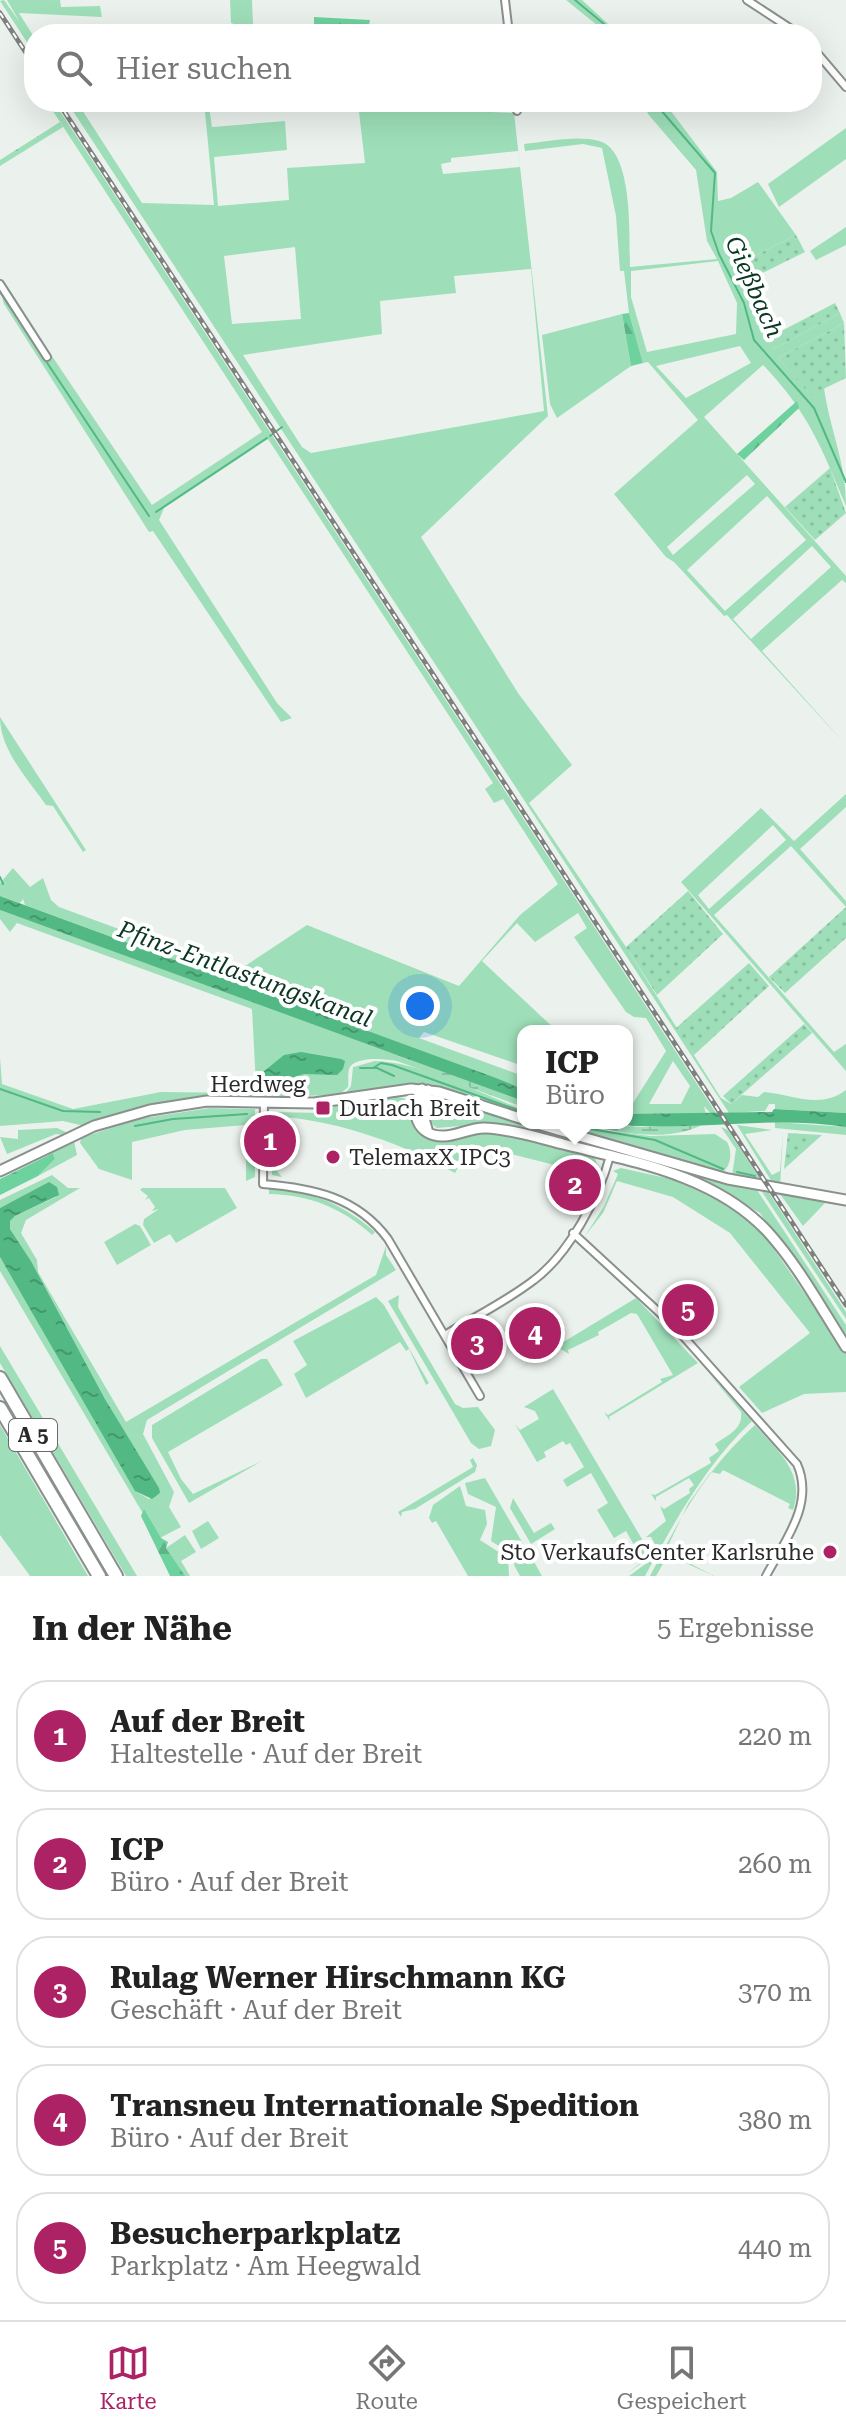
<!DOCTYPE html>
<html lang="de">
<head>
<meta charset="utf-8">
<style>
  body { margin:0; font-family:"Roboto Serif",serif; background:#f2f2f2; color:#222 }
  .you { position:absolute; left:420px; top:1006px; width:28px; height:28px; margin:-20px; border:6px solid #fff; border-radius:50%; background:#1a73e8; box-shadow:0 0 0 12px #1a73e833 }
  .badge { display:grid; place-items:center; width:52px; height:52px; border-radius:50%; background:#ac2265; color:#fff; font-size:26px; font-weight:700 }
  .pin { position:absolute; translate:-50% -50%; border:4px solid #fff; box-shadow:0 2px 8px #0006 }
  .popup { position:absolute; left:517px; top:1025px; width:116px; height:104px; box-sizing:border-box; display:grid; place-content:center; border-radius:16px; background:#fff; filter:drop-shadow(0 2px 6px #0005); font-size:26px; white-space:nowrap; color:#767676 }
  .popup b { font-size:30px; color:#222 }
  .popup::after { content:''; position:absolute; left:50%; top:100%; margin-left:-16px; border:16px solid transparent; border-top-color:#fff }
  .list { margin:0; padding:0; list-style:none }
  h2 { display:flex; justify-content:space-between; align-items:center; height:104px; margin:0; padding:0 32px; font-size:34px }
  h2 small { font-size:26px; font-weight:400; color:#767676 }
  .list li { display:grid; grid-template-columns:52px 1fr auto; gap:24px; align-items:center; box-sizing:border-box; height:112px; margin:0 16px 16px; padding:0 16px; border:2px solid #e0e0e0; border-radius:32px }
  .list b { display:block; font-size:30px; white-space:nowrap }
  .list p { margin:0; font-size:26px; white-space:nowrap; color:#767676 }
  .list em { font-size:26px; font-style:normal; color:#767676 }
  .icon { flex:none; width:44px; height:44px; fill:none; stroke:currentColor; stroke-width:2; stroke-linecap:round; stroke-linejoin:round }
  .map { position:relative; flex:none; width:846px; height:1576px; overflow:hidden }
  .search { position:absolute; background:#fff; box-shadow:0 8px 32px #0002; left:24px; right:24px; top:24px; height:88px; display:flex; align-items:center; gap:20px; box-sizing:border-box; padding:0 28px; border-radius:32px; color:#767676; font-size:30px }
  .sheet { height:744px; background:#fff }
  nav { display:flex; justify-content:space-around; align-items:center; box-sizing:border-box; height:112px; border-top:2px solid #e0e0e0; background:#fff; font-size:22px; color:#767676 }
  nav a { display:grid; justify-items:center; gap:4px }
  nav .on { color:#ac2265 }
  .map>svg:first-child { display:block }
  .grass { fill:#9edfb9; fill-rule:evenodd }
  .forest { fill:url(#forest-firs) }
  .wetland { fill:url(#wetland-marsh) }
  .garden { fill:url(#garden-dots) }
  .water { fill:url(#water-ripples) }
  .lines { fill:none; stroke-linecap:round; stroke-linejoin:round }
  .stream { stroke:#52b884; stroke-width:2 }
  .street-casing { stroke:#8a908c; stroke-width:10 }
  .secondary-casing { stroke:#8a908c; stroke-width:13 }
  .highway-casing { stroke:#8a908c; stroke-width:16 }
  .street { stroke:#fff; stroke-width:6 }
  .secondary { stroke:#fff; stroke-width:9 }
  .highway { stroke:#fff; stroke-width:12 }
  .rail-casing { stroke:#7e827f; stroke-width:5 }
  .rail { stroke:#fff; stroke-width:2; stroke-dasharray:6; stroke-linecap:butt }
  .poi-dot { fill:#ac2265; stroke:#fff; stroke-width:3 }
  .labels { text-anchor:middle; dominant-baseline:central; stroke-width:8; stroke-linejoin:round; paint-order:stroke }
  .shield { fill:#fff; stroke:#696b6a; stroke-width:2 }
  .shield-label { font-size:20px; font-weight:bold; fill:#292b2a }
  .street-label { font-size:22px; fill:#292b2a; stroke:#fff }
  .poi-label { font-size:22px; fill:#292b2a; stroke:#fff; text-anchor:start }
  .water-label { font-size:24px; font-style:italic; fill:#0a3722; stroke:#fff }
</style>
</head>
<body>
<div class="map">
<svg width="846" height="1576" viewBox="0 0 846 1576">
  <defs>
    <pattern id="forest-firs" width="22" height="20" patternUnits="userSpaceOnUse" patternTransform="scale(2)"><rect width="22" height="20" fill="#6dd29d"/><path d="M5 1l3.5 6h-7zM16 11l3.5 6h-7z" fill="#5eb487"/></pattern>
    <pattern id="wetland-marsh" width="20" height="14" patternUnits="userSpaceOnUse" patternTransform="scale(2)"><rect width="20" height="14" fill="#9edfb9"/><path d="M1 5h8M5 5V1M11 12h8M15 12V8" fill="none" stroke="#88c09f"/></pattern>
    <pattern id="garden-dots" width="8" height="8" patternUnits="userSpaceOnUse" patternTransform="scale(2)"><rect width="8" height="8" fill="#9edfb9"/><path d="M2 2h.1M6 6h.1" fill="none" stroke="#88c09f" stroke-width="1.8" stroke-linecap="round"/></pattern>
    <pattern id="water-ripples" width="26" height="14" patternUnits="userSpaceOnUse" patternTransform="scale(2)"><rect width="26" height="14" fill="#52b884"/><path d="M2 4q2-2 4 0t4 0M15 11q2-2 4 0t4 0" fill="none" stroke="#44966c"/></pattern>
  </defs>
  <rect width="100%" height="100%" fill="#ebf2ed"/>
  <path class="grass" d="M4 0 19 21 7 0H60L61 7 100 6 102 17 19 13 34 37V53L0 1Z
    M230 0H252L253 24 243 27 231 23Z
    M566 0H582L619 34H608Z
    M47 102H54L716 1113 711 1114 704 1106 706 1114 698 1115 627 1114V1103H633L666 1051 646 1018 634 1017 626 1012 574 937 587 928 578 913 535 942 517 923 482 961 557 1031H523V1066L424 1032 419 1038 523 1076V1089L25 905 23 899 20 903 0 896V883L13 868 30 887 43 878 51 900 59 907 236 972 307 925 459 986 520 915 558 884 503 799 494 803 485 789 493 783 268 439 164 508 159 520 277 703 292 718 281 722 153 531 149 532 4 304 0 288 46 357 52 356 152 505 262 432ZM673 1061 690 1086 681 1104H649Z
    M67 102H77L142 203 214 205 204 102H365L416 109 514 113 548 416 421 537 518 693 572 765 529 803 626 947 721 1098 731 1104 742 1095 758 1097 764 1092C791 1094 820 1110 846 1090V1113L775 1109V1104H769L765 1111 729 1113ZM209 106 359 112 365 163 287 168 289 200 218 206 214 157 287 150 285 121 212 127ZM518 151 520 167 443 174 441 164 451 162V158ZM295 247 301 319 232 324 224 256ZM531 269 544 411 311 453 302 447 243 355 382 334 380 301 456 293 454 276Z
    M643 102H664L717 172 718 201 731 198 758 182 796 235 737 265 752 311 774 349 840 313 844 323 778 358 811 394 824 388C830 431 846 461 846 506 821 447 809 413 763 365L704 417 846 576V583L842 580 762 651 846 745 727 615 724 616 674 562 666 557 614 494 698 420 648 362 643 363 629 313 624 271H620L616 216 602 148 583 144 525 151 524 144C547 142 576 135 599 141 634 150 629 237 630 267L717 259 707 241 696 170 648 114ZM718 261 737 303 736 334 647 352 631 297V271ZM740 346 751 363 686 398 656 366ZM747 475 755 484 673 555 667 547ZM767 496 806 540 725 611 687 570ZM812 546 831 567 751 639 733 619Z
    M846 128V159L779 207 768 184Z
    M846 227V245L816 260 810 251Z
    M622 314 631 366 557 418 550 404 542 335Z
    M0 717 86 850 83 852 53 806 46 805C27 778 0 750 0 717Z
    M846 794V807L800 849 846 901V907L791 846 714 915 834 1052 846 1044V1071L681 882 761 808 794 841ZM773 825 786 840 709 909 698 895Z
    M0 910 400 1055 397 1061C386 1059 358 1056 350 1067 347 1071 349 1082 348 1087L339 1095 209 1098 84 1126 63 1121 0 1126V1057L2 1084 73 1109 161 1092 249 1093 256 1085 252 1009 17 923 10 932 0 919Z
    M375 1061C420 1062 480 1093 523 1110V1116C447 1091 425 1077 344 1095L351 1086 353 1067Z
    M381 1095 404 1098C414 1109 412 1126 424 1136 443 1151 464 1134 485 1133 518 1131 565 1144 595 1159L598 1167H595L594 1175 471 1144 455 1173C402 1144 345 1123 285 1117L277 1126 276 1170 282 1177 272 1175 275 1112 320 1113 345 1102Z
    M446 1101 564 1137 562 1141 483 1124 437 1128C427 1121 426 1111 436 1103Z
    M210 1108 255 1109V1177L246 1181V1125L185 1130 132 1142V1180L99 1169 80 1143 81 1138 137 1119Z
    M775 1122 846 1127V1135L775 1128Z
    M543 1123 650 1136 715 1134 727 1142C733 1152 731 1168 720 1174Z
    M737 1125 772 1130 745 1134 772 1175 780 1171 783 1132 780 1188 775 1187Z
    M721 1127 728 1130 764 1185 732 1176 736 1149Z
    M57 1128 66 1132 64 1135 56 1134 7 1154 0 1137 18 1139V1130Z
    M74 1141 77 1155 38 1176 55 1159 53 1153 40 1158Z
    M621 1168 693 1184 733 1206 762 1232 846 1353V1392L804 1394 762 1413 739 1387 810 1333 730 1233 673 1197 617 1181 603 1213 585 1236 604 1206 618 1174 613 1171Z
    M52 1175 68 1188H80L26 1220 21 1233 37 1260 38 1272 126 1422 376 1275 386 1246V1255L396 1270 147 1420 143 1434 174 1492 169 1507 181 1527 158 1539 0 1271V1257L137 1492 149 1499 160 1493 105 1399 31 1261 10 1229V1221L15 1216 56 1197 49 1183 0 1208V1200Z
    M703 1176 757 1190 846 1325V1341L760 1213 701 1181Z
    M142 1188H225L237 1208 176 1243 170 1234 154 1243 143 1225 144 1219 159 1209 152 1211 155 1207 149 1198 145 1200 148 1196 140 1190Z
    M269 1188C307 1188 346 1206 375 1232L372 1235C342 1208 310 1195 269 1194Z
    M762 1192 769 1193 846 1312V1319Z
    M780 1194 846 1204V1206L825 1203 803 1226Z
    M135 1224 140 1226 151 1245 117 1265 104 1242Z
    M399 1295 398 1307 455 1404 463 1408 478 1407 495 1430 491 1446 479 1449 471 1443 388 1301Z
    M376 1297 384 1305 429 1383 426 1385 409 1349 406 1351 400 1342 306 1398 294 1374 307 1365 293 1341Z
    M636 1298 698 1363 609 1417 610 1421 604 1412 608 1415 662 1382 660 1379 673 1375 637 1314 631 1313 598 1332 599 1335 568 1350 569 1354 557 1347 514 1372Z
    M0 1346 137 1576H126L123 1571 0 1363Z
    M261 1359H267L283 1385 168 1452 181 1479 193 1494 262 1461 189 1503 152 1438V1425Z
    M707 1371 752 1421C705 1466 676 1519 645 1576H629L655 1557 651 1549 656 1546 651 1537H646L666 1521 660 1506 664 1509 690 1493 689 1489 694 1485 689 1478 656 1497V1501L651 1494 655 1495 711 1463 709 1458 719 1451 715 1444C729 1434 743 1429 741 1412Z
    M553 1389 652 1556 626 1574 643 1561 626 1531 614 1538 597 1510 608 1503 591 1473 567 1487 563 1480 584 1467 570 1443 566 1445 563 1441 544 1452 546 1457 537 1462 515 1424 520 1430 539 1419 535 1411 524 1407Z
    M0 1425 88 1576H30L0 1535Z
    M755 1425C777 1450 806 1473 793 1510L788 1508 790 1504 723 1470 720 1474 711 1472 688 1504 668 1546 674 1555 714 1576 668 1555 656 1576H650C679 1519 707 1468 755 1425Z
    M473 1458 477 1465 475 1472 415 1509 402 1512 401 1517 398 1512 473 1467 470 1460Z
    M485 1478 525 1547 515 1556 491 1541 496 1507 468 1494 465 1483Z
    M460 1486 466 1506 485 1510 487 1524 480 1540 508 1558 509 1576H468L436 1521 432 1523 429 1518 433 1505Z
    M513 1498 534 1533 551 1523 555 1529 531 1544 510 1508Z
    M208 1521 219 1538 201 1549 192 1531Z
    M185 1535 196 1552 181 1561 190 1576H183L166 1548Z
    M529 1553 542 1576H520L514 1565 517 1557Z"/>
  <path class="forest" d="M314 17 370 20 367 34 331 33 314 29Z
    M629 313 643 363 631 366 622 314Z
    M797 401 799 408 744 460 737 454Z
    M53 1153 55 1159 38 1176 0 1195V1179Z
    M144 1509 161 1538 168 1542 166 1548 185 1576H170L141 1516Z"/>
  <path class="wetland" d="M60 122 63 127 0 166V160Z
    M400 1055 523 1101V1107L397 1061Z
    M576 1123 643 1127 702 1125C664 1144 615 1131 576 1123Z"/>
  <path class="garden" d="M796 235 805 252 744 282 737 265Z
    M835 303 840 313 774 349 766 339Z
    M844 323 846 378 811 395 778 358Z
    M830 468 846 513 815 540 785 507Z
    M688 891 723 934 657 995 626 947Z
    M846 907V938L785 993 769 977Z
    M749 963 769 986 694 1055 676 1028Z
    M804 1024 812 1033 731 1104 723 1096Z
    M788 1133 822 1135 784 1169Z"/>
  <path class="water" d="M0 896 496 1078 523 1089V1101L0 910Z
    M301 1052 341 1059 345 1061 343 1069 337 1075 304 1074 278 1082 263 1078V1072L284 1055Z
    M774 1109 846 1113V1127C765 1114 685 1134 604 1123H627V1114L772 1112Z
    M49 1182 57 1187 59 1195 15 1216 10 1221V1229L31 1261 105 1399 159 1488 160 1493 152 1499 135 1491 0 1257V1208Z"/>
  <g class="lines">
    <path class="stream" d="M575 0 616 34
      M654 102 715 173 711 231 719 254 744 303 754 340 814 408 846 482
      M0 292 149 516
      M270 436 282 427
      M156 512 267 438
      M0 877 3 884
      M360 1068H377L394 1076
      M373 1068 381 1063 392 1065 523 1112
      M0 1089 63 1111 100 1112
      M556 1123 655 1140 723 1169
      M135 1126 173 1119 247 1114
      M737 1172 755 1176"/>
    <g class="street-casing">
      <path id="street" d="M505 0 509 34
        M747 0 799 34
        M812 47 846 87
        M516 102 517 111
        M0 284 47 357
        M264 1101 263 1184C313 1188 357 1197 388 1239L480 1396
        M573 1233 674 1326 797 1464C815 1504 784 1542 766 1576
        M445 1335C474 1317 507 1301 534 1280 569 1254 599 1197 610 1156"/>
    </g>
    <g class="secondary-casing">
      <path id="secondary" d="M422 1089C409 1110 416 1137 444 1136 458 1136 471 1127 486 1128 511 1129 539 1138 563 1144 635 1162 714 1175 767 1231 798 1265 821 1308 846 1347
        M534 1123 728 1179 846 1200
        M427 1129 423 1115 428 1090
        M0 1171 94 1126 150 1110 207 1101 314 1103 411 1089 439 1092 523 1119"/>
    </g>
    <g class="highway-casing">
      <path id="highway" d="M0 1378 116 1576
        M0 1408 99 1576"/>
    </g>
    <use href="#street" class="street"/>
    <use href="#secondary" class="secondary"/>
    <use href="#highway" class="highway"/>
    <g class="rail-casing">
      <path id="rail" d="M0 13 34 65
        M58 102 846 1305"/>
    </g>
    <use href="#rail" class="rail"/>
  </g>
  <g class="poi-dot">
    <rect x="315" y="1100" width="16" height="16" rx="4"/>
    <circle cx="333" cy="1157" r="8"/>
    <circle cx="830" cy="1552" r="8"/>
  </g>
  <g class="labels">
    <rect class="shield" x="9" y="1419" width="48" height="32" rx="6"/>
    <g class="shield-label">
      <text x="33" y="1435">A 5</text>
    </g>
    <g class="street-label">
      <text x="258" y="1084">Herdweg</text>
    </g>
    <g class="poi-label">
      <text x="339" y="1108">Durlach Breit</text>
      <text x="349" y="1157">TelemaxX IPC3</text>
      <text x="814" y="1552" text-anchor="end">Sto VerkaufsCenter Karlsruhe</text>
    </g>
    <g class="water-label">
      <text transform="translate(754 287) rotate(66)">Gießbach</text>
      <text transform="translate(245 974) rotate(20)">Pfinz-Entlastungskanal</text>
    </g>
  </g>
</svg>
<div class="you"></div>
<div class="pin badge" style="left:270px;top:1141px">1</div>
<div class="pin badge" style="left:575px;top:1185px">2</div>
<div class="popup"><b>ICP</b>Büro</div>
<div class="pin badge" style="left:477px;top:1344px">3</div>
<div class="pin badge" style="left:535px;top:1333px">4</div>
<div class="pin badge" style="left:688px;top:1310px">5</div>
<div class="search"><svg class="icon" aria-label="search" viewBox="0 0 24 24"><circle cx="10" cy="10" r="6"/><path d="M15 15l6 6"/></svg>Hier suchen</div>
</div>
<section class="sheet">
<h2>In der Nähe<small>5 Ergebnisse</small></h2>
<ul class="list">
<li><span class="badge">1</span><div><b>Auf der Breit</b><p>Haltestelle · Auf der Breit</p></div><em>220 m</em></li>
<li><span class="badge">2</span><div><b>ICP</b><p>Büro · Auf der Breit</p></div><em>260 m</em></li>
<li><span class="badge">3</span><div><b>Rulag Werner Hirschmann KG</b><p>Geschäft · Auf der Breit</p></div><em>370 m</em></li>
<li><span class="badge">4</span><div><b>Transneu Internationale Spedition</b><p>Büro · Auf der Breit</p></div><em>380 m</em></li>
<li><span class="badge">5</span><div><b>Besucherparkplatz</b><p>Parkplatz · Am Heegwald</p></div><em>440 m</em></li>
</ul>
</section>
<nav>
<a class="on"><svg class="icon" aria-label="map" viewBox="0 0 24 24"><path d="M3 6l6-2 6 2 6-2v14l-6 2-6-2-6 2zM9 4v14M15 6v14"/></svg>Karte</a>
<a><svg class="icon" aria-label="directions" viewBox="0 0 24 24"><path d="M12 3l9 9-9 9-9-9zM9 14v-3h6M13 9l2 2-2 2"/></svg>Route</a>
<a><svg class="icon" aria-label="saved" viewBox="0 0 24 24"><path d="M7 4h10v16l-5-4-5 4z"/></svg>Gespeichert</a>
</nav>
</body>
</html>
